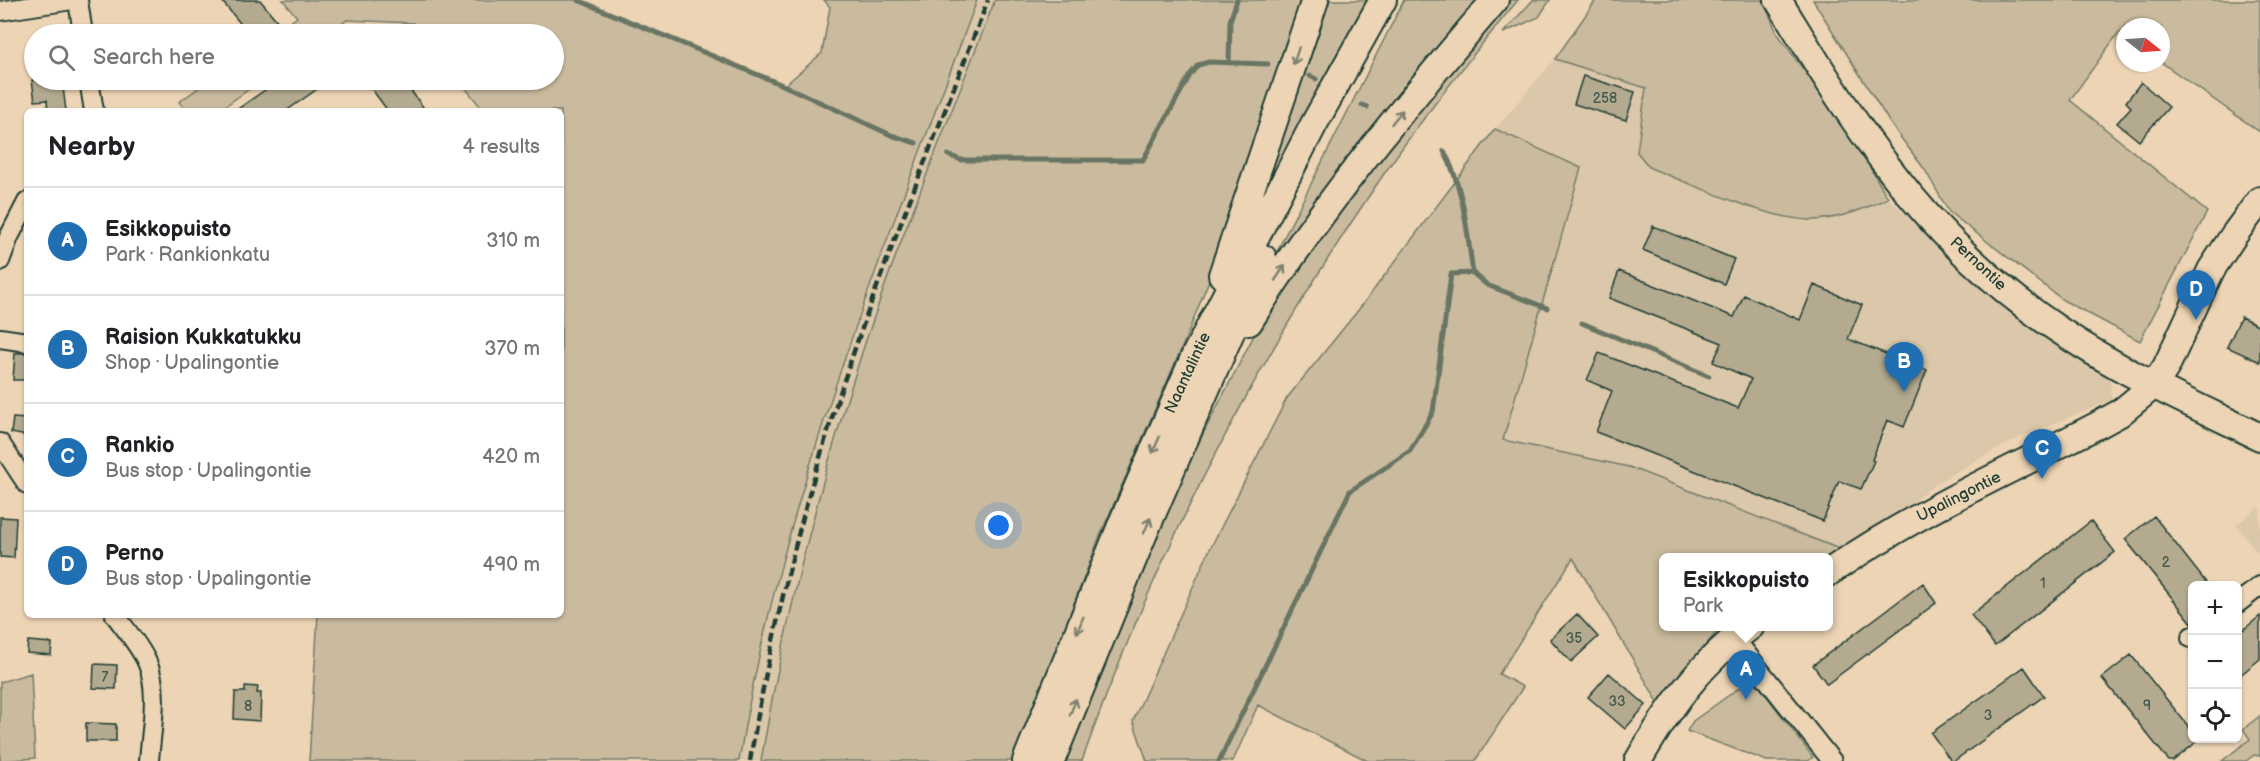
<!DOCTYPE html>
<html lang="en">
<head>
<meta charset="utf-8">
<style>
  body { margin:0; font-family:"Balsamiq Sans",sans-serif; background:#f2f2f2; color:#202124 }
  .controls { position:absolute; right:18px; bottom:18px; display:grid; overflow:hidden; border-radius:9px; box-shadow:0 2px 4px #0004 }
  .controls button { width:54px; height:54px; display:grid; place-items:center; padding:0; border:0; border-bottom:2px solid #e0e0e0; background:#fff; color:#202124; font:30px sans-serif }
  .compass { position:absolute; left:2116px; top:18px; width:54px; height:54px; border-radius:50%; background:#fff; box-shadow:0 2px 4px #0004; rotate:107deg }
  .you { position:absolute; left:999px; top:526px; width:21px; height:21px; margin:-15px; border:4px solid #fff; border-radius:50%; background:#1a73e8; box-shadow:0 0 0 9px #1a73e833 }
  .badge { display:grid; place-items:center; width:39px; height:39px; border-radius:50%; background:#1f6fb2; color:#fff; font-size:20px; font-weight:700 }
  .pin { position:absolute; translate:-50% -50px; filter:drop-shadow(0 2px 3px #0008) }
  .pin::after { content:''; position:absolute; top:32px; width:21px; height:18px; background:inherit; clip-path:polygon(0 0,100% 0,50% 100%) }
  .popup { position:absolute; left:1659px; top:553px; width:174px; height:78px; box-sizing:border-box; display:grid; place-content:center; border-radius:9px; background:#fff; filter:drop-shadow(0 2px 4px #0005); font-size:20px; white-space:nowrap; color:#757577 }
  .popup b { font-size:22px; color:#202124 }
  .popup::after { content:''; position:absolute; left:50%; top:100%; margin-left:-12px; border:12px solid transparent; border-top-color:#fff }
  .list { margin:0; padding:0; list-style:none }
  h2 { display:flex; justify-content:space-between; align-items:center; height:78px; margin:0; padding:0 24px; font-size:26px }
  h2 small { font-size:20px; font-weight:400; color:#757577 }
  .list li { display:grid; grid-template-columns:39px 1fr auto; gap:18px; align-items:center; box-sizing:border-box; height:108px; padding:0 24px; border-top:2px solid #e0e0e0 }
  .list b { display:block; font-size:22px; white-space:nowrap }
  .list p { margin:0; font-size:20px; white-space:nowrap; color:#757577 }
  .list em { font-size:20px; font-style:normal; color:#757577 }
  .icon { flex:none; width:33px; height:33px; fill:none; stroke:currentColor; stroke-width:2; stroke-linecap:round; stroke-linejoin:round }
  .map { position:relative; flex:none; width:2260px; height:761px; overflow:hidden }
  .search { position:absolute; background:#fff; box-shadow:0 2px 4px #0004; left:24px; top:24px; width:540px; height:66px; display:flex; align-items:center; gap:15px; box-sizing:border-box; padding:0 21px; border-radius:33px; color:#757577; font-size:22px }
  .panel { position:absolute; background:#fff; box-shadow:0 2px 4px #0004; left:24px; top:108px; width:540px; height:510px; border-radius:9px }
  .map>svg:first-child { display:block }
  .built { fill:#dbc7a9 }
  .green { fill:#cabb9f; stroke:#747c6a; stroke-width:1.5 }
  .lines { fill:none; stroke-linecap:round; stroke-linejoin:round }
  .stream { stroke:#697463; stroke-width:5 }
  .building { fill:#b3aa90; stroke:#1f3d34; stroke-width:1.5 }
  .street-casing { stroke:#1f3d34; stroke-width:22 }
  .secondary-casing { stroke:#1f3d34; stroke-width:30 }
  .street { stroke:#ecd4b4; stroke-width:18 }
  .secondary { stroke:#ecd4b4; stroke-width:26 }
  .rail { stroke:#1f3d34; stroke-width:4.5; stroke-dasharray:9 4.5; stroke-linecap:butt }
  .oneway { stroke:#7b816e }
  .labels { text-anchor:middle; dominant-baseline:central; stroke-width:4.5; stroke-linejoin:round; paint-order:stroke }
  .number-label { font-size:14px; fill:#44584b }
  .street-label { font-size:16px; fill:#1f3d34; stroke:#ecd4b4 }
</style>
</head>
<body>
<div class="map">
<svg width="2260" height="761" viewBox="0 0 2260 761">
  <rect width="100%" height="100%" fill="#ecd4b4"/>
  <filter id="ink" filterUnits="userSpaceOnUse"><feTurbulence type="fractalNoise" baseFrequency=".0167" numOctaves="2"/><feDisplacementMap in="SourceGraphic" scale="12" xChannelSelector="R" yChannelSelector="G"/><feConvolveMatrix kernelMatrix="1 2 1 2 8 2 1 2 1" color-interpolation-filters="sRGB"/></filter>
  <g filter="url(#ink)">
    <path class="built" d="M977 0H995L884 289 834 446 816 508 772 697 761 761H739L751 690 787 547 817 443 875 277Z
      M1555 59 1646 88 1637 152 1808 220 1836 217 1867 208 1888 198 1946 250 2090 367 2110 379 2112 400 2021 437 1982 457 1937 483 1887 522 1842 550 1629 467 1502 440 1581 169 1495 129Z
      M2260 506V556L2236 525Z"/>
    <path class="green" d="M283 0H578L784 86 822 53 830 7 824 0H977C885 248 781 498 739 761H309L318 615H561V111H484L459 80H554V34H422L413 23 347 20 325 34H274L297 17Z
      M995 0H1302L1210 278 1183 345 1099 538 1014 761H761C788 601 830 441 884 288 919 191 958 96 995 0Z
      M1322 0H1371L1250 234Z
      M1404 0H1484L1272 266 1270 265Z
      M1506 0H1518C1469 59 1420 120 1377 184 1255 363 1154 557 1082 761H1066L1175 493 1204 432 1264 316 1327 222Z
      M1533 0H1550L1539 17 1503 33Z
      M1596 0H1763L1777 33 1852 137 1888 198C1863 210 1835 221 1808 220 1761 217 1695 185 1650 168L1637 152 1646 88 1555 59Z
      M1813 0H2260V132L2161 62V27H2125V36L2119 32 2070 100 2207 212 2140 341 2063 300 1949 212 1925 170 1890 123Z
      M210 80H262L218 111H187L179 102Z
      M1495 129 1581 168 1503 440 1629 467 1842 550 1828 558H1664V626L1721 627 1658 702 1573 558 1499 674 1523 687 1475 761H1368L1258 705 1233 761H1147L1133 721 1209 551 1287 398 1360 308Z
      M31 673 35 758 0 761V682Z
      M1753 678 1813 757 1808 761H1767L1687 731 1693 721Z
      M2260 716V756L2254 755 2246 761H2222L2250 739 2243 729Z"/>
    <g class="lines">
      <path class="stream" d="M578 0 785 86 891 135 916 143
        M1229 63 1230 21 1237 0
        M1310 76 1316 79
        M1362 105 1367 107
        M948 155 961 160H1143L1190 75 1198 65 1209 62 1268 64
        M1473 273 1487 285 1547 308
        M1582 323 1709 376
        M1219 761 1350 491 1410 451 1433 412 1451 274 1473 273C1467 232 1464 188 1444 151"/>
    </g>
    <path class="building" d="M221 0H260L278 22 263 34H249Z
      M1583 76 1635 92 1626 120 1574 104Z
      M32 80H55L56 88 63 87 66 111H48L47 100 35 101Z
      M279 80H330L286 111H235Z
      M365 80H403L426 111H388Z
      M2141 82 2169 107 2139 141 2117 123 2131 107 2126 102Z
      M1653 226 1734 259 1724 284 1643 250Z
      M1619 271 1734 317 1744 295 1800 320 1814 285 1862 305 1848 339 1927 370 1904 427 1887 420 1872 460 1874 461 1861 489 1839 481 1823 521 1596 432 1612 391 1587 380 1599 353 1738 408 1751 379 1713 362 1722 343 1609 298Z
      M2241 317 2260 326V362L2227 347Z
      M15 353H27V380H13Z
      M13 418 27 419V436L11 433Z
      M2154 516 2208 585H2193V624L2125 539Z
      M0 517 16 518 14 558 0 557Z
      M2091 521 2115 552 1995 646 1971 615Z
      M1923 583 1936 603 1827 684 1813 665Z
      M1577 614 1598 637 1571 662 1550 639Z
      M2260 616V659L2238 677V634Z
      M28 641 52 643 51 655 27 653Z
      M2131 655 2193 732V738L2199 740 2173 761H2169L2102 678Z
      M94 664 117 665 116 689 93 688Z
      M2024 667 2044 696 1954 761H1951L1931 733Z
      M1609 673 1646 705 1625 729 1588 697Z
      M245 686 258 687 257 693H261L260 721 234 719 235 692H245Z
      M86 723 116 724V741H86Z"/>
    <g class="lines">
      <g class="street-casing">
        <path id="street" d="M78 0 83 34
          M0 11 72 0
          M89 80 94 111
          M0 261 9 237 27 202
          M0 338 27 342
          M0 443 27 484
          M2238 603 2260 586
          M115 615C126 630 139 645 147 662 160 691 151 730 149 761
          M1734 638 1832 761
          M2191 638 2192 636"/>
      </g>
      <g class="secondary-casing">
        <path id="secondary" d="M1778 0C1814 58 1849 117 1891 171 1937 232 1996 288 2059 330 2122 373 2192 404 2260 437
          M1222 275 1315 0
          M1249 322C1320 207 1407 103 1495 0
          M1828 573C1913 514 2007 472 2098 425L2120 413 2154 385 2166 367 2211 270 2234 235 2260 200
          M1026 761 1122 523 1196 353 1314 124 1383 0
          M1051 761 1144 533 1263 258
          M1638 761C1668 709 1701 661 1751 626"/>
      </g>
      <use href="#street" class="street"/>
      <use href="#secondary" class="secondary"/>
      <path class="rail" d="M750 761C768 651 794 541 827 434 872 287 933 144 988 0"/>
    </g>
    <defs><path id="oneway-shaft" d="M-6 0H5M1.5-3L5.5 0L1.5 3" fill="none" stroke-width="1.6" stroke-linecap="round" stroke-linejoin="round" transform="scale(1.5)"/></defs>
    <g class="oneway">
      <use href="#oneway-shaft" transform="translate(1296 56) rotate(108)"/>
      <use href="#oneway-shaft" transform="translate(1397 117) rotate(-51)"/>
      <use href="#oneway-shaft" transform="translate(1280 273) rotate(-56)"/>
      <use href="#oneway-shaft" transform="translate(1156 445) rotate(114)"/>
      <use href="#oneway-shaft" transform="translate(1147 526) rotate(-67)"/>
      <use href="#oneway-shaft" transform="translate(1080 625) rotate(112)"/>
      <use href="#oneway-shaft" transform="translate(1073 707) rotate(-69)"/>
    </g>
  </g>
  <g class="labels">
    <g class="number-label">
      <text x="1605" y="98">258</text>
      <text x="2166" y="562">2</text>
      <text x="2043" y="583">1</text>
      <text x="1574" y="638">35</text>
      <text x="105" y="677">7</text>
      <text x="1617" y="701">33</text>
      <text x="2147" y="705">9</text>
      <text x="248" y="706">8</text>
      <text x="1988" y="715">3</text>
    </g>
    <g class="street-label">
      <text transform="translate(1978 264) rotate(43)">Pernontie</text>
      <text transform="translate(1188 373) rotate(-65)">Naantalintie</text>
      <text transform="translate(1959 497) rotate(-27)">Upalingontie</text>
    </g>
  </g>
</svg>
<div class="controls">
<button>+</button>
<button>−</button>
<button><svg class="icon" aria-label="locate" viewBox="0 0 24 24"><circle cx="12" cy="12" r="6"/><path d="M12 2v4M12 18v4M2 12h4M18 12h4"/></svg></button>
</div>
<svg class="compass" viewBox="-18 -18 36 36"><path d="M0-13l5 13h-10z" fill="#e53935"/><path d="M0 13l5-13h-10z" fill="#757577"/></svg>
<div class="you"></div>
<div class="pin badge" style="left:1746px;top:700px">A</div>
<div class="popup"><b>Esikkopuisto</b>Park</div>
<div class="pin badge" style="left:1904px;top:392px">B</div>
<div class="pin badge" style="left:2042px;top:479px">C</div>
<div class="pin badge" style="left:2196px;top:320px">D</div>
<div class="search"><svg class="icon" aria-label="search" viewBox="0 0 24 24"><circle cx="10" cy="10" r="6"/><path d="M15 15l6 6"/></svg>Search here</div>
<section class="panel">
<h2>Nearby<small>4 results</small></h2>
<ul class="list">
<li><span class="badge">A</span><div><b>Esikkopuisto</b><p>Park · Rankionkatu</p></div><em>310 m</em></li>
<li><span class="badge">B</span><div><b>Raision Kukkatukku</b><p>Shop · Upalingontie</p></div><em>370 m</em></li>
<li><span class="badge">C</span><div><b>Rankio</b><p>Bus stop · Upalingontie</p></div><em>420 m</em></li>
<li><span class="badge">D</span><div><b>Perno</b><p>Bus stop · Upalingontie</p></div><em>490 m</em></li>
</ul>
</section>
</div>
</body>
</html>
